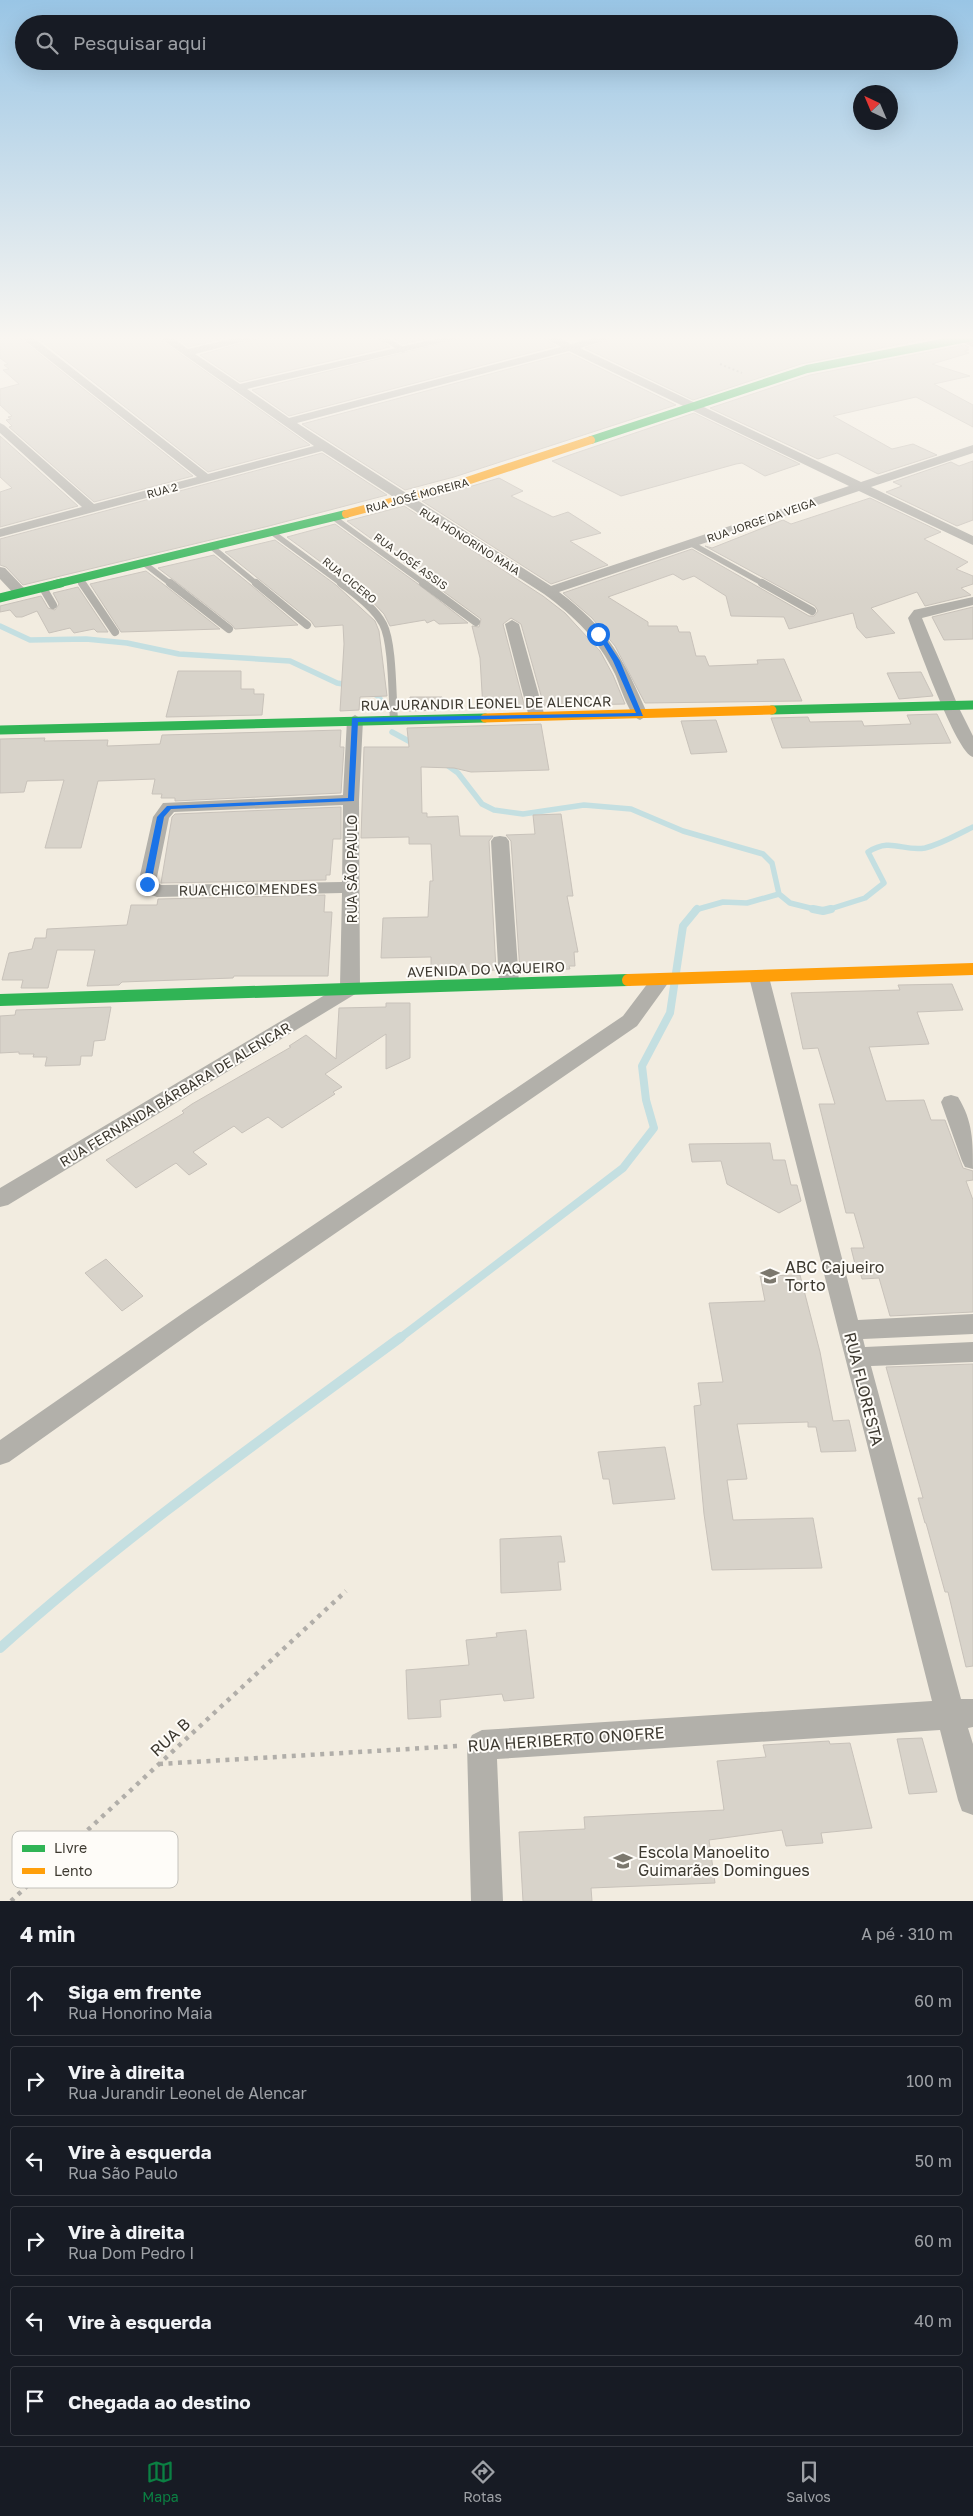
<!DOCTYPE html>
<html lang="pt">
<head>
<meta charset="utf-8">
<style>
  body { margin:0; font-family:"Golos Text",sans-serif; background:#20242c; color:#f1f3f6 }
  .compass { position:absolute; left:853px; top:85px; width:45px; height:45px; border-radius:50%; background:#171b24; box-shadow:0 5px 20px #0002; rotate:316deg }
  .stop { position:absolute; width:15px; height:15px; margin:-11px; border:4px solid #1a73e8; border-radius:50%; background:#fff }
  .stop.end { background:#1a73e8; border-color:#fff; box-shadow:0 1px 5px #0008 }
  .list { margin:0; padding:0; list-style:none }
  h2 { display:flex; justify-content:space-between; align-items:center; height:65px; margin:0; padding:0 20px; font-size:21px }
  h2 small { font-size:16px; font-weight:400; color:#9ea1a6 }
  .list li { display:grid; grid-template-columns:32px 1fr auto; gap:15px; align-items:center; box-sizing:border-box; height:70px; margin:0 10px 10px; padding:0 10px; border:1px solid #363941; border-radius:5px }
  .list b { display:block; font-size:19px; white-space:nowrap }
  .list p { margin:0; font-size:16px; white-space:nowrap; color:#9ea1a6 }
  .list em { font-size:16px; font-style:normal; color:#9ea1a6 }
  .icon { flex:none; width:28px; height:28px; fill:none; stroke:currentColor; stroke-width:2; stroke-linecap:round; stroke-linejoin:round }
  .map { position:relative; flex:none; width:973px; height:1901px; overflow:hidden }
  .search { position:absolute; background:#171b24; box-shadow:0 5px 20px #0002; left:15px; right:15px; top:15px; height:55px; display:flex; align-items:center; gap:12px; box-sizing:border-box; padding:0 18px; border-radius:28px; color:#9ea1a6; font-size:19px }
  .sheet { height:545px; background:#171b24 }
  nav { display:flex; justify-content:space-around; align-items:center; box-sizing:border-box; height:70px; border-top:1px solid #363941; background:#171b24; font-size:14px; color:#9ea1a6 }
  nav a { display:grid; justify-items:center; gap:2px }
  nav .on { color:#0b8043 }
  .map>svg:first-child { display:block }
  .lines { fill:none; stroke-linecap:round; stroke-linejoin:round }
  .stream-far2 { stroke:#c4dfe1; stroke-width:5.5 }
  .stream-far1 { stroke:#c4dfe1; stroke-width:8 }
  .stream { stroke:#c4dfe1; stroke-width:10 }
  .building { fill:#d8d3ca; stroke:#c8c2ba }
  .path-far1 { stroke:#b1aea9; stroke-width:2; stroke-dasharray:2 2.5; stroke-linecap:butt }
  .path { stroke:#b1aea9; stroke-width:4.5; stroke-dasharray:4 5.5; stroke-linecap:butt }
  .lane-far1 { stroke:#b2b0aa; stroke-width:5.5 }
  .lane { stroke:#b2b0aa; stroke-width:8 }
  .street { fill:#b2b0aa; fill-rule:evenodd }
  .fast-far2 { stroke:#30b455; stroke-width:8 }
  .fast-far1 { stroke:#30b455; stroke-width:9 }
  .fast { stroke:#30b455; stroke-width:12 }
  .slow-far2 { stroke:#ff9f0a; stroke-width:8 }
  .slow-far1 { stroke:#ff9f0a; stroke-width:9 }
  .slow { stroke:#ff9f0a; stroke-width:12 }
  .route { fill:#1a73e8 }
  .labels { text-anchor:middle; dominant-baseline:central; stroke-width:4; stroke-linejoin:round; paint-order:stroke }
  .far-street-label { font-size:11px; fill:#3d3930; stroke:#fefcf8 }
  .street-label { font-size:14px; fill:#3d3930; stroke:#fefcf8 }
  .near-poi-label { font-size:16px; fill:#3d3930; stroke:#fefcf8; text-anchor:start }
  .near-street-label { font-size:16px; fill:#3d3930; stroke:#fefcf8 }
  .key { fill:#fefcf8; stroke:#c4c2bc; stroke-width:1 }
  .key-label { font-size:14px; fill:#3d3930 }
</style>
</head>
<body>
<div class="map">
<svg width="973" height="1901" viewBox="0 0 973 1901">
  <rect width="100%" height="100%" fill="#f2ece0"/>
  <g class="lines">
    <path class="stream-far2" d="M0 626 30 640 86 639 127 643 179 654 290 661 337 683 349 685
      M371 692 378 696 386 707
      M392 732 416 745
      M444 763 458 773 482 804 494 810 523 814 584 805 631 809 683 831 763 854 772 863 779 894 790 903 818 910
      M695 910 723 902 747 903 779 894
      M827 910 865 898 884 883 868 852C891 837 903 852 925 848 942 844 958 834 973 827"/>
    <path class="stream-far1" d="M813 909 823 911 831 909
      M400 1338 623 1168 654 1128 646 1100 642 1066 670 1013 683 926 697 909"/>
    <path class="stream" d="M0 1648C126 1535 265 1437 401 1337"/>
  </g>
  <path class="building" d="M0 336H17L193 476 94 502 9 427 12 426 6 420 11 419 8 417 12 416 0 405V389L19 384 3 370 9 369 4 365 8 364 0 358Z
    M35 336H155L310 445 208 472Z
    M174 336H234L188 347Z
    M267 336H375L390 347 240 382 200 355Z
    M390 336H438L403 344Z
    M471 336H539L556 346 289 416 252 390Z
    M622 336H941L801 364 693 400 585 348Z
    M964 345 969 347 966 349 969 350 964 351 969 353 932 364 970 376 934 384 973 405V427L916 397 833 416 892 449 913 444 937 455 878 474 837 453 818 459 710 408 810 375Z
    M569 353 676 405 454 477 405 490 302 424Z
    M694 413 800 464 765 476 742 463 736 464 621 496 552 461Z
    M0 436 78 506 0 527V492L12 488 0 477Z
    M322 453 387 495 269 526 23 585 6 567 0 565V539Z
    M973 461V520L957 526 886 492 902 486 893 482 951 462 959 466Z
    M499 478 523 491 511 496 553 517 568 512 601 533 570 541 608 565 551 584 422 501Z
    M870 498 941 532 924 539 968 562 956 569 973 576V584L961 588 971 595 925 606 917 592 871 608 895 633 866 638 857 628 853 613 789 629 784 617 731 616 726 596 694 576 683 580 673 574 608 597 648 622V626H677L679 632H690L696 656H705L709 666 758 664 757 660 784 659 802 701 645 703 615 646 592 618 563 593 692 549 809 616H814L818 611 815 606 705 546 712 548 783 520 791 524Z
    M404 506 543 596 565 613 600 651 613 675 625 704 544 706 521 624 511 618 503 624 525 708 483 709 480 658 472 626 479 627 481 619 347 521Z
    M335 524 418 584 468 623 439 624 434 620 427 623 425 620 390 626 384 614 368 597 287 537Z
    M275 540 336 585 375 621 379 631 387 696 360 697 359 710 340 711 344 644 343 625 315 627 311 621 225 552Z
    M214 555 251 585 298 625 235 629 232 625 158 568Z
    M146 571 167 587 220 629 121 632 90 584Z
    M78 587 108 632H97L94 629 74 633 70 628 49 633 37 611 22 617H16L10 610 0 612V606L41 596 48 608 55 610 59 604 53 593Z
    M973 607V639L944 640 932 617Z
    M178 671H241V689H254V694H264L262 715 166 717Z
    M921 672 933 696 899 699 887 673Z
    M410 697H442V710L409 711Z
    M937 714 951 743 782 748 771 718 808 717 810 722 862 721 864 726 911 724 907 715Z
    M716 720 727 752 691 754 681 721Z
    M541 724 549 770 471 772 454 768 421 767 422 813H427V817L458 816 460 836H493L489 841 496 970 431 973V957L381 958 383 918 428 917 430 881H433L431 844H409V837L361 838 364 747H409L407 728Z
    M341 730 340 747H344L341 793 175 801V798H161L162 794H152L155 779 98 781 81 848H45L64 780 27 781 24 792 0 793V739L45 738 44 741 108 740 107 746 160 744 162 735Z
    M341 807V839H333L330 875H326V880L161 883 172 817 175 814Z
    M561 814 573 896H567L578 952H574L575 966H569L570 969 520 971 511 841 506 835 535 834 533 815Z
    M325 895 324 912H332L328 976H234L233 978 122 982 119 985 87 986 95 950H57L48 988H21L23 980H2L9 953 32 949 35 938H46L47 929 127 925 131 905H157L158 899Z
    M952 984 963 1010 917 1012 929 1044 869 1047 886 1101 924 1100 931 1120H945L963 1168 973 1171V1180L966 1181 973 1200V1312L890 1316 879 1278 862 1279 859 1268H856L851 1248H864L854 1213H846L819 1104H835L818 1048 803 1049 791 993 900 990 898 985Z
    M386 1003H410V1058L386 1069V1034L325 1074 342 1087 333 1092 335 1094 282 1128 268 1117 242 1133 234 1126 193 1152 207 1164 189 1175 176 1163 136 1188 106 1160 184 1113 182 1111 192 1104 291 1047 289 1046 306 1035 336 1059 339 1008 386 1007Z
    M111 1007 105 1040 94 1041 92 1056H81L80 1065 45 1066 47 1057H33L34 1054H19V1052L0 1053V1016L15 1015 16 1010Z
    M770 1143 773 1160H785L791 1185H797L801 1201 779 1213 727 1184 721 1161 692 1162 689 1144Z
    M106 1259 143 1296 122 1311 85 1273Z
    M800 1275 820 1352 833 1421 849 1420 856 1451 821 1452 816 1427H808V1422L737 1424 747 1479 727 1480 733 1520 813 1518 822 1568 712 1570 704 1514 694 1406 701 1405 698 1383 723 1382 709 1303 765 1301 760 1276Z
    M973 1364V1666L966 1667 948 1592H945L926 1523H925L918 1498H923L886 1367Z
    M665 1447 675 1499 613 1504 609 1479H603L598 1452Z
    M561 1536 565 1562H558L561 1590 501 1593 500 1539Z
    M526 1630 534 1698 504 1701 502 1694 440 1700 441 1717 408 1719 406 1670 469 1665 466 1640 497 1637 496 1633Z
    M922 1738 937 1792 909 1794 897 1739Z
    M829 1741 830 1744 850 1743 872 1828 821 1833 823 1843 786 1846 782 1830 709 1840 715 1883 591 1888 592 1901H523L519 1832 585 1829 584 1817 724 1810 717 1761 766 1757 763 1745Z"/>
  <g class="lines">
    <path class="path-far1" d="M720 364 742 373"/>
    <path class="path" d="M159 1764 458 1746
      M11 1901 346 1591"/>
    <path class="lane-far1" d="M380 336 403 350
      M333 517 425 584
      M273 533 342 584
      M690 543 764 584
      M213 548 257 584
      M145 564 171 584
      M79 579 83 584"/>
    <path class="lane" d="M82 583 115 632
      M170 583 229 629
      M256 583 307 625
      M341 583C355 594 374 607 383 624 393 643 392 696 394 720
      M423 583 476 622
      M762 583 812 611
      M43 588 53 605"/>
    <path class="street" d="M19 336H31L208 474 314 446 157 336H170L188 349 244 336H265L195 354 240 384 448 336H469L247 389 289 418 561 347 541 336H555L571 344 601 336H620L580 348 861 482 973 445V453L871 487 973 536V545L859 491 559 592C609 629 624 660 648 715L640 720C629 717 620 685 615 674 598 639 575 617 544 594L322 451 0 537V529L82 507 0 433V423L4 425 94 504 197 477ZM569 351 849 486 551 586 297 423Z
      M949 336H964L973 340V347Z
      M0 567 5 568 26 590 28 593 26 596H16L0 579Z
      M973 597V605L922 618 958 706 973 736V757C956 753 916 640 908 618L914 610Z
      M512 620 519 624 545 717 543 720H531L529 717 505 624Z
      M355 715 363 720 359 800 360 989 357 993 8 1205 0 1207V1188L340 986 342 893 157 897 151 895 138 884 153 817 163 803 343 795 347 720ZM343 805 342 882 161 885 156 882 169 818 174 812Z
      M500 836 506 837 509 841 519 983 516 987 509 989 502 987 499 983 491 841 494 837Z
      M759 971 766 973 769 977 858 1320 973 1314V1334L863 1339 865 1347 973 1342V1362L871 1366 961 1699H973V1727L968 1728 973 1744V1815L962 1811 958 1800 940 1730 497 1759 503 1901H471L467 1745 472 1735 482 1730 932 1701 749 977 752 973Z
      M661 973 668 975 671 979 637 1026 202 1325 9 1462 0 1465V1440L186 1311 623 1016 654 975Z
      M951 1095 958 1097C973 1121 973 1142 973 1169L965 1167 962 1161 941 1102 944 1097Z"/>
    <path class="fast-far2" d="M591 440 807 369 973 337
      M56 584 346 514"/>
    <path class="fast-far1" d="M0 598 61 583
      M772 710 973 705
      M0 730 485 718"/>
    <path class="fast" d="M0 1000 628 980"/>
    <path class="slow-far2" d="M346 514 461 483 591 440"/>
    <path class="slow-far1" d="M485 718 772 710"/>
    <path class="slow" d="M628 980 973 969"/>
  </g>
  <linearGradient id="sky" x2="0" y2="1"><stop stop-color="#99c5e5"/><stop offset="0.56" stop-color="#f9f6f1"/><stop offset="1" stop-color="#f9f6f1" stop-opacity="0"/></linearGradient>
  <rect width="973" height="603" fill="url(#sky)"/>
  <path class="route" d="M596 632H601L620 661 643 716 358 722 354 801 171 809 164 817 151 884 147 886 143 884 157 817 167 806 348 798 352 718 636 713 613 661Z"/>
  <defs>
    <g id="school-bare" transform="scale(1.5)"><path d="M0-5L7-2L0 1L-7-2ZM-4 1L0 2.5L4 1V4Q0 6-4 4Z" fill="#7c786e" stroke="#fefcf8" stroke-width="2.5" paint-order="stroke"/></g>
  </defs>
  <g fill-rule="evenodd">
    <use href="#school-bare" x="770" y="1276"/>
    <use href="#school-bare" x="623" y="1861"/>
  </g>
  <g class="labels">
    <g class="far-street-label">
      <text transform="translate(162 490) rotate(-15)">RUA 2</text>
      <text transform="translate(417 495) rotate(-15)">RUA JOSÉ MOREIRA</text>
      <text transform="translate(761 520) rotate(-19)">RUA JORGE DA VEIGA</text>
      <text transform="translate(470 541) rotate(32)">RUA HONORINO MAIA</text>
      <text transform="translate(411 561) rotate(36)">RUA JOSÉ ASSIS</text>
      <text transform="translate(350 580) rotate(39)">RUA CICERO</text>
    </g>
    <g class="street-label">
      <text transform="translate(486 703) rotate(-1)">RUA JURANDIR LEONEL DE ALENCAR</text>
      <text transform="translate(351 869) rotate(-90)">RUA SÃO PAULO</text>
      <text transform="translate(248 889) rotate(-1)">RUA CHICO MENDES</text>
      <text transform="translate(486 969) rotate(-2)">AVENIDA DO VAQUEIRO</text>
      <text transform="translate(175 1094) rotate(-31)">RUA FERNANDA BÁRBARA DE ALENCAR</text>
    </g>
    <g class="near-poi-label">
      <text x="785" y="1267">ABC Cajueiro<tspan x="785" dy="18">Torto</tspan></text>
      <text x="638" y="1852">Escola Manoelito<tspan x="638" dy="18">Guimarães Domingues</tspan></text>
    </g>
    <g class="near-street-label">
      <text transform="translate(864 1389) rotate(76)">RUA FLORESTA</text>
      <text transform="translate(170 1737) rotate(-43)">RUA B</text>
      <text transform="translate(566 1739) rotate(-4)">RUA HERIBERTO ONOFRE</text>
    </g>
  </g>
  <rect x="12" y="1831" width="166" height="57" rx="8" class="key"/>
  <rect x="22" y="1845" width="23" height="7" fill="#30b455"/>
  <rect x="22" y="1868" width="23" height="6" fill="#ff9f0a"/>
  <g class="key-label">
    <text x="54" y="1853">Livre</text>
    <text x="54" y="1876">Lento</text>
  </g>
</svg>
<svg class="compass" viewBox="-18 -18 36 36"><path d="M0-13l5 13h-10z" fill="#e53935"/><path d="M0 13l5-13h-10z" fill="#9ea1a6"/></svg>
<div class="stop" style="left:598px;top:634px"></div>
<div class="stop end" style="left:147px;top:884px"></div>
<div class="search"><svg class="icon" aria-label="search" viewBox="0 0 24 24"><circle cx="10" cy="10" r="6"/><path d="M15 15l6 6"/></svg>Pesquisar aqui</div>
</div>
<section class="sheet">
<h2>4 min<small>A pé · 310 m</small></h2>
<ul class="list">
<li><svg class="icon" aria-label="ahead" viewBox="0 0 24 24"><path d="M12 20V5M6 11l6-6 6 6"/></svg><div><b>Siga em frente</b><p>Rua Honorino Maia</p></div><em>60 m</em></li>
<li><svg class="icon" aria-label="right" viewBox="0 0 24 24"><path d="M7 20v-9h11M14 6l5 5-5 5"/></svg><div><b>Vire à direita</b><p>Rua Jurandir Leonel de Alencar</p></div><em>100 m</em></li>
<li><svg class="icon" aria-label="left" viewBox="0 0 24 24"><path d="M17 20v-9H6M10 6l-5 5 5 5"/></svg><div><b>Vire à esquerda</b><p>Rua São Paulo</p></div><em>50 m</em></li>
<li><svg class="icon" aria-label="right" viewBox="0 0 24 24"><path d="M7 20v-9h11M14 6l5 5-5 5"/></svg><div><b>Vire à direita</b><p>Rua Dom Pedro I</p></div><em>60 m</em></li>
<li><svg class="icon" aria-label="left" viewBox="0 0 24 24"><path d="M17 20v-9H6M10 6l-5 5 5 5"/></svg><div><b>Vire à esquerda</b></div><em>40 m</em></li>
<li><svg class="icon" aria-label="arrive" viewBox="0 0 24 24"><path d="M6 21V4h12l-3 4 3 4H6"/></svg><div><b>Chegada ao destino</b></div></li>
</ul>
</section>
<nav>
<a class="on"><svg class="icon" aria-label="map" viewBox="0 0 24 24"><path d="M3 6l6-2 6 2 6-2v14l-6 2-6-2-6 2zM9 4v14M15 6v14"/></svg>Mapa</a>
<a><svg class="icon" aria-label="directions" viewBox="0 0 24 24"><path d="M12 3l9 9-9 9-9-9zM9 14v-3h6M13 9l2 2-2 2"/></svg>Rotas</a>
<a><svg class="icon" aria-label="saved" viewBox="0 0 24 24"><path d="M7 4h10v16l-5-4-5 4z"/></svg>Salvos</a>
</nav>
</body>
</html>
